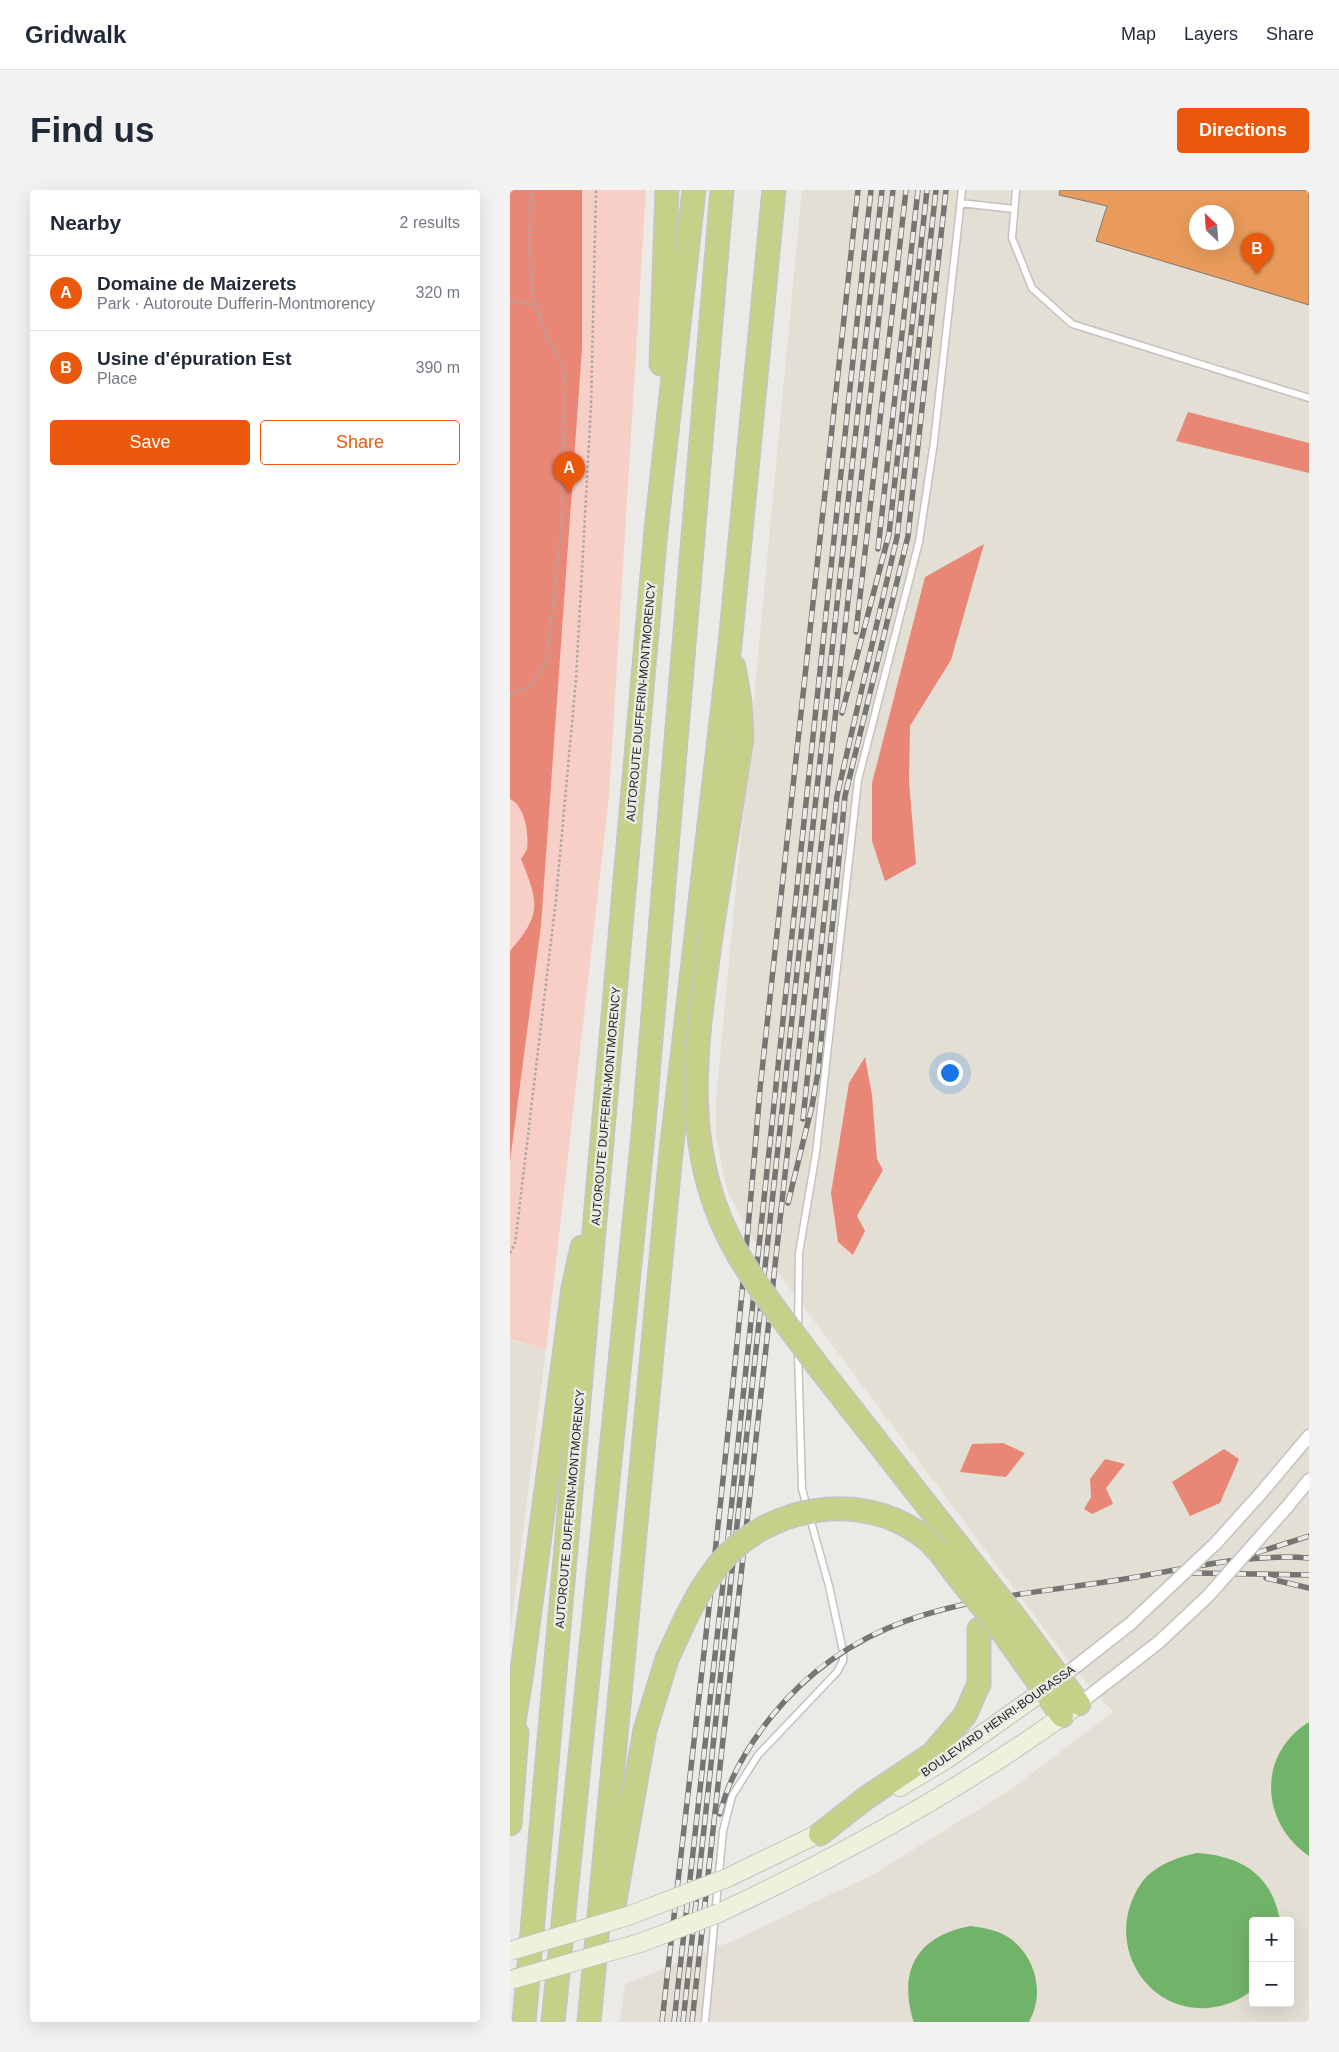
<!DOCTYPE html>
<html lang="en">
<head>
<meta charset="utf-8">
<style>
  body { margin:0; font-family:Helvetica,sans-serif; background:#f2f2f3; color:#1f2937 }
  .controls { position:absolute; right:15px; bottom:15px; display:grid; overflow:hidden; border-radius:5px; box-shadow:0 5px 20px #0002 }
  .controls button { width:45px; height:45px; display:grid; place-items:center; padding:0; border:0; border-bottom:1px solid #e0e1e3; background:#fff; color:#1f2937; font:25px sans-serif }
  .compass { position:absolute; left:679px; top:15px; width:45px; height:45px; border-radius:50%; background:#fff; box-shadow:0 5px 20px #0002; rotate:335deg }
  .you { position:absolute; left:439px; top:882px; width:18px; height:18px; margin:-12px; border:4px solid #fff; border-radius:50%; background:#1a73e8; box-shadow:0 0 0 8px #1a73e833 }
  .badge { display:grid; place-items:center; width:32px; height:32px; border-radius:50%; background:#ea580c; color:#fff; font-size:16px; font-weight:700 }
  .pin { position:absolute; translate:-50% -41px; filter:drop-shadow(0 1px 2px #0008) }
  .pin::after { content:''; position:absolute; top:26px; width:18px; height:15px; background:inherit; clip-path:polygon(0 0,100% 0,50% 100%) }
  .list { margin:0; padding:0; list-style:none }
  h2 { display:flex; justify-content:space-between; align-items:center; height:65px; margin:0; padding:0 20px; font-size:21px }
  h2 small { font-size:16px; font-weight:400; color:#747a83 }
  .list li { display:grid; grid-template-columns:32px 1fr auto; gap:15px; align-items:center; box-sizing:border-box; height:75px; padding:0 20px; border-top:1px solid #e0e1e3 }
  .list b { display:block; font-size:19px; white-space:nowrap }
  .list p { margin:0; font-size:16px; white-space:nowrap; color:#747a83 }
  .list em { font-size:16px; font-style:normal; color:#747a83 }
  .actions { display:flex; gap:10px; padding:15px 20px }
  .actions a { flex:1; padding:11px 0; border:1px solid #ea580c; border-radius:5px; text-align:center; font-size:18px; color:#ea580c }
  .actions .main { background:#ea580c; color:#fff }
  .map { position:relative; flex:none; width:799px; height:1832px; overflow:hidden; border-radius:5px }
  header { display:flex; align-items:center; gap:30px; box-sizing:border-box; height:70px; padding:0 25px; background:#fff; border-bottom:1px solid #e0e1e3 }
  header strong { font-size:24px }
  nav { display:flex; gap:28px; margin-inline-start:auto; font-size:18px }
  .intro { display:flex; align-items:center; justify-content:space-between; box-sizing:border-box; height:120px; padding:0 30px }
  h1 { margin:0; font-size:35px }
  .button { padding:12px 22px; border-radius:5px; background:#ea580c; color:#fff; font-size:18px; font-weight:700 }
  main { display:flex; gap:30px; padding:0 30px }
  aside { flex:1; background:#fff; border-radius:5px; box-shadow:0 5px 20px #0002 }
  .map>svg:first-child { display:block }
  .built { fill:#e3dfd4; fill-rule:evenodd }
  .green { fill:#f8cfc6 }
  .forest { fill:#e98776 }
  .water { fill:#72b36a }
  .building { fill:#e99b5b; stroke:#7e7a78; fill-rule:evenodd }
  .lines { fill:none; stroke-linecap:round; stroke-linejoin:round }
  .service-casing { stroke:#c4c2bf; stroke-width:9 }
  .minor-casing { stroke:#c4c2bf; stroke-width:15 }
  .secondary-casing { stroke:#c4c2bf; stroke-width:20 }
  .motorway-casing { stroke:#c4c4c4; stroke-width:25 }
  .path { stroke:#a9a7a5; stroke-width:2.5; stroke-dasharray:2.5 2.5; stroke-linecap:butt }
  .service { stroke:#fff; stroke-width:6 }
  .minor { stroke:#fff; stroke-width:12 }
  .secondary { stroke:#eef1dc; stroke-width:18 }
  .motorway { stroke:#c7d089; stroke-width:22 }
  .rail-casing { stroke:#767572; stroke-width:5.5 }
  .rail { stroke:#eceae7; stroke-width:4; stroke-dasharray:11; stroke-linecap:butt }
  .minor-bridge-casing { stroke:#c4c2bf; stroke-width:15; stroke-linecap:butt }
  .secondary-bridge-casing { stroke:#c4c2bf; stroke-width:20; stroke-linecap:butt }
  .motorway-bridge-casing { stroke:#c4c4c4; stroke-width:25; stroke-linecap:butt }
  .minor-bridge { stroke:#fff; stroke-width:12 }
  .secondary-bridge { stroke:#eef1dc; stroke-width:18 }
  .motorway-bridge { stroke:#c7d089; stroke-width:22 }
  .labels { text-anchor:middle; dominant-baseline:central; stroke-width:5; stroke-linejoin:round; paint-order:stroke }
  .street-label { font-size:12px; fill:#1e1e1c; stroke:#eceae7 }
</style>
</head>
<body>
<header>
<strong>Gridwalk</strong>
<nav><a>Map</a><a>Layers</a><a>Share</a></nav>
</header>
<div class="intro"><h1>Find us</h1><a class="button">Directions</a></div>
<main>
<aside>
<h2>Nearby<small>2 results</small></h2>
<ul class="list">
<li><span class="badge">A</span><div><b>Domaine de Maizerets</b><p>Park · Autoroute Dufferin-Montmorency</p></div><em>320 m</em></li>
<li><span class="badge">B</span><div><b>Usine d'épuration Est</b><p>Place</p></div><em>390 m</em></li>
</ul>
<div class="actions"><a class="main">Save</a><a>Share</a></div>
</aside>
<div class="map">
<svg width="799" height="1832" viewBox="0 0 799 1832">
  <rect width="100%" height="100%" fill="#eceae7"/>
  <path class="built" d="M292 0H799V1832H110L115 1794 227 1749 362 1685 500 1600 603 1522 565 1480 243 1049 217 1000 206 947V910ZM686 22H716V52H686ZM743 1731H780V1813H743Z
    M0 1150 36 1160 0 1443Z"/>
  <path class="green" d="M0 0H136L99 606 36 1160 0 1149Z"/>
  <path class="forest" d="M0 0H72V158L31 736 0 971V761C33 723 28 712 11 669 13 666 16 662 17 659 19 643 15 616 0 609Z
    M678 222 799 253V283L666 251Z
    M474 354 441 470 400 536 399 592 406 674 375 691 362 651V593L415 387Z
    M355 867 362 905 367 969 373 980 347 1026 355 1041 343 1065 328 1052 321 1003 339 893Z
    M493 1253 515 1263 496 1287 450 1282 462 1254Z
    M714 1259 729 1269 710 1313 680 1326 662 1292Z
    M595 1269 615 1274 596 1298 603 1314 582 1324 574 1319 581 1307 580 1289Z"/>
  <path class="water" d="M799 1532V1666C751 1633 746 1565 799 1532Z
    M687 1663C731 1666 762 1684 770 1731H743V1799C730 1811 715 1816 698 1818 641 1822 602 1765 621 1713 625 1702 632 1689 642 1682 656 1671 670 1667 687 1663Z
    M460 1736C474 1738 489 1740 501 1749 526 1768 535 1804 519 1832H404L403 1830C388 1779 408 1746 460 1736Z"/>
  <path class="building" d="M550 0H799V115L586 51 597 16 549 5ZM686 22H716V52H686Z"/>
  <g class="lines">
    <g class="service-casing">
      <path id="service" d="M506 0 502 48 522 98 562 134 799 208
        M450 13 504 19
        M288 1139 289 1063 306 963 348 590 409 352 424 252 452 0
        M195 1832 213 1641 222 1606 248 1565 327 1482 333 1471V1461L319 1396 292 1299 288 1161"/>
    </g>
    <g class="minor-casing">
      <path id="minor" d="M751 1303 799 1246
        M777 1317 799 1290
        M551 1488 620 1434
        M569 1514 649 1452"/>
    </g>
    <g class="secondary-casing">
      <path id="secondary" d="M390 1597 437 1569 543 1494
        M217 1688 320 1638
        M209 1723C332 1665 451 1600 561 1520"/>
    </g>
    <g class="motorway-casing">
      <path id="motorway" d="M151 174 157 0
        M202 739 232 548 230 512 224 477
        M307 1175 448 1355
        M501 1422 569 1514
        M487 1434 552 1526
        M0 1557 11 1488 63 1098 72 1057
        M0 1634 7 1543
        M310 1644 356 1608 422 1564 455 1525 469 1494V1439
        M102 1727 135 1540 157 1469
        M14 1832 146 340 184 0
        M43 1832 133 945 212 0
        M79 1832 161 962 220 454 264 0"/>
    </g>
    <path class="path" d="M0 111 25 115
      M0 505 20 496 37 471 52 332 55 181 36 145 23 107 19 53 22 0
      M0 1063 5 1053 7 1038 46 709 66 489 81 216 86 0"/>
    <use href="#service" class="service"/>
    <use href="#minor" class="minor"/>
    <use href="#secondary" class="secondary"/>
    <use href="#motorway" class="motorway"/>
    <g class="rail-casing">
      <path id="rail" d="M368 359 408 0
        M346 442 396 0
        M332 523 379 344 417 0
        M293 929 327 606 387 347 426 0
        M278 1013 302 916 308 882 335 606 398 346 436 0
        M746 1363 799 1346
        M681 1383 799 1385
        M756 1388 799 1398
        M210 1624C218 1589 239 1555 261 1527 354 1412 474 1411 608 1390 671 1380 735 1363 799 1368
        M152 1832C187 1521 225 1211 250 899L348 0
        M164 1832 216 1367 361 0
        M173 1832 372 0
        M182 1832 383 0"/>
    </g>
    <use href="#rail" class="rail"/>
    <g class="minor-bridge-casing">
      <path id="minor-bridge" d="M620 1434 706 1353 751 1303
        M649 1452 698 1406 777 1317"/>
    </g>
    <g class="secondary-bridge-casing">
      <path id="secondary-bridge" d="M0 1761 118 1726 217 1688
        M0 1790 130 1753 209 1723"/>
    </g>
    <g class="motorway-bridge-casing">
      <path id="motorway-bridge" d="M202 739C187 851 167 957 226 1061 249 1101 280 1138 307 1175
        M448 1355 501 1422
        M157 1469C172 1436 187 1401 210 1373 258 1316 349 1300 410 1344 430 1358 440 1378 455 1396 465 1409 476 1421 487 1434"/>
    </g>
    <use href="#minor-bridge" class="minor-bridge"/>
    <use href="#secondary-bridge" class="secondary-bridge"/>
    <use href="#motorway-bridge" class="motorway-bridge"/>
  </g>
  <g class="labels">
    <g class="street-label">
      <text transform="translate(131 512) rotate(-85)">AUTOROUTE DUFFERIN-MONTMORENCY</text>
      <text transform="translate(96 916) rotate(-85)">AUTOROUTE DUFFERIN-MONTMORENCY</text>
      <text transform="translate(60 1319) rotate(-85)">AUTOROUTE DUFFERIN-MONTMORENCY</text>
      <text transform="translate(488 1531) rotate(-35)">BOULEVARD HENRI-BOURASSA</text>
    </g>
  </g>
</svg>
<div class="controls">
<button>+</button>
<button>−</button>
</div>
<svg class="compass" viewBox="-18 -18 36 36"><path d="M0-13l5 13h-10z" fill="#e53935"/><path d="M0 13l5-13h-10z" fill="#747a83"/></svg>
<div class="you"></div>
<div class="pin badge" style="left:59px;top:303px">A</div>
<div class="pin badge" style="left:747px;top:84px">B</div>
</div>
</main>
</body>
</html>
